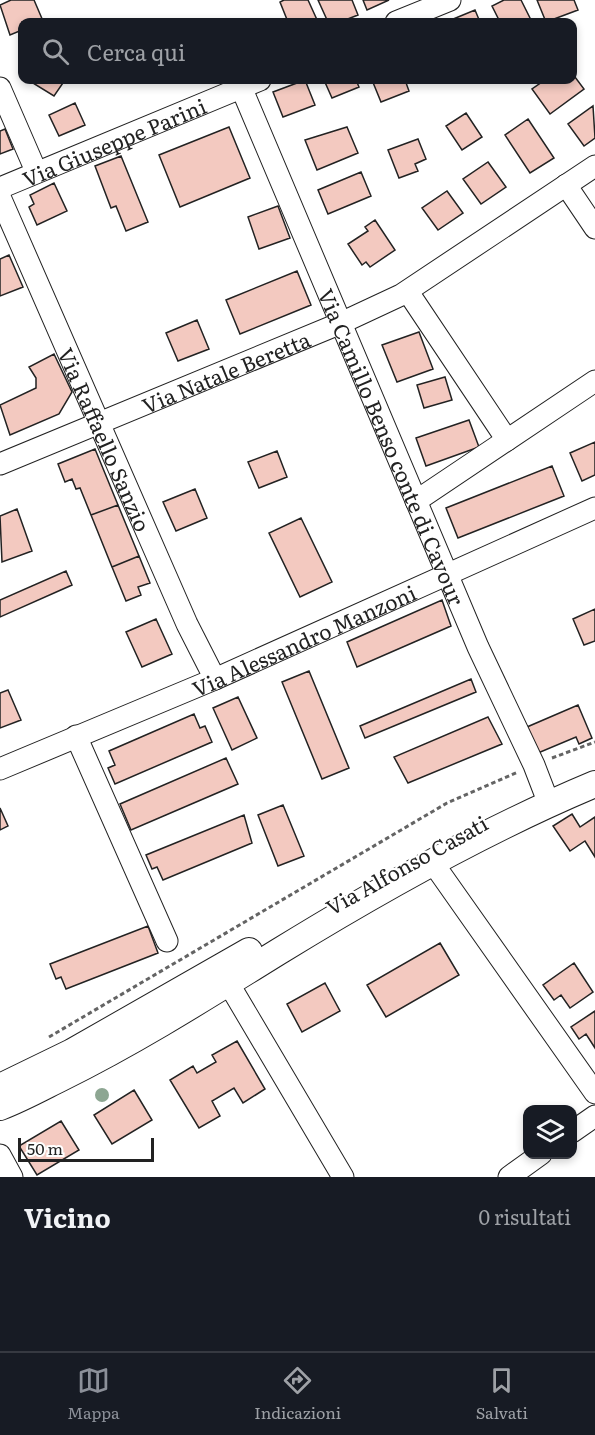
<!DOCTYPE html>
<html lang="it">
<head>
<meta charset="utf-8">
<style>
  body { margin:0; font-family:Literata,serif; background:#242831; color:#f1f3f6 }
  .controls { position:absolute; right:18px; bottom:18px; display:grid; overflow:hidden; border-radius:12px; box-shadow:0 3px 9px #0003 }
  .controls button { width:54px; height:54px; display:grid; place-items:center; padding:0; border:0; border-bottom:2px solid #363941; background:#171b24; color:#f1f3f6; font:30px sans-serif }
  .scale { position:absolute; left:18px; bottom:15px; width:136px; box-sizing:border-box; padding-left:6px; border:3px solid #222; border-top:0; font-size:16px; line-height:21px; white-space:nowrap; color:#222; -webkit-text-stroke:4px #fff; paint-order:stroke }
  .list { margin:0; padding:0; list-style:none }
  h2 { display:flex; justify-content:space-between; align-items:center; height:78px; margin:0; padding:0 24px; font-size:26px }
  h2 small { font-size:20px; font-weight:400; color:#9ea1a6 }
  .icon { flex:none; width:33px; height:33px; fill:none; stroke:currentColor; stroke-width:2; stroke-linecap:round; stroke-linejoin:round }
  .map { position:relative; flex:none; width:595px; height:1177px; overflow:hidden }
  .search { position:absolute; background:#171b24; box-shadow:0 3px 9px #0003; left:18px; right:18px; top:18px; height:66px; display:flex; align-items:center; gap:15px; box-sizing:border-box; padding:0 21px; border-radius:12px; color:#9ea1a6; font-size:22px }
  .sheet { height:174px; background:#171b24 }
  nav { display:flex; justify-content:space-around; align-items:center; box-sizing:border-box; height:84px; border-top:2px solid #363941; background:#171b24; font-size:16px; color:#9ea1a6 }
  nav a { display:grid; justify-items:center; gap:3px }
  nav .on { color:#8c9099 }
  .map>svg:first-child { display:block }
  .building { fill:#f3c9c0; stroke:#222; stroke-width:1.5 }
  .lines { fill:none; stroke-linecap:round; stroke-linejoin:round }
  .minor-casing { stroke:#222; stroke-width:23 }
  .major-casing { stroke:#222; stroke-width:28 }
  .path { stroke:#646464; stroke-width:3; stroke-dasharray:4.5 3; stroke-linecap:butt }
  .minor { stroke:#fff; stroke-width:21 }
  .major { stroke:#fff; stroke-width:26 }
  .tree { fill:#8da692 }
  .labels { text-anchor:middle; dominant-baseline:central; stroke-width:4.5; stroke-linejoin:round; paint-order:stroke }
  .street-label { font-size:21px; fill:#222; stroke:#fff }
</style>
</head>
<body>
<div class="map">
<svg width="595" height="1177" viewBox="0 0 595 1177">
  <rect width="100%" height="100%" fill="#fff"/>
  <path class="building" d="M11 0H34L43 21 22 22V30L10 35 0 5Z
    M284 0H308L318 22H295L294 20 288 22 280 2Z
    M318 0H352L358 15 340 22H328Z
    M363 0H389L367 10Z
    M504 0H521L532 22H500L492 6Z
    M537 0H574L578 10 546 22Z
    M475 10 480 22H446Z
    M572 73 584 89 550 114 532 89 545 80H572Z
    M28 80H65L54 96Z
    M305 80 315 105 283 117 273 92Z
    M324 80H356L359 87 332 98Z
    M372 80H405L409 91 381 102Z
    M75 103 85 125 59 136 49 115Z
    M593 106 595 138 584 146 568 124Z
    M466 113 482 137 462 150 446 126Z
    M528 119 554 158 530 173 505 135Z
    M229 127 250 178 180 207 159 155Z
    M347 127 358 153 317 170 305 140Z
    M5 129 13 149 0 154V131Z
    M418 139 426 159 415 164 418 171 399 178 388 150Z
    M121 156 148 222 126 231 116 206 111 208 95 166Z
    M488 162 506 187 481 204 463 179Z
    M361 172 371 196 328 214 318 190Z
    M54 183 67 211 37 225 29 207 34 204 30 195Z
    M447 191 463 213 438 230 422 208Z
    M278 206 290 238 259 249 248 217Z
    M375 220 395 250 370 267 366 262 362 265 348 244 368 231 365 227Z
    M9 255 23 287 0 296V259Z
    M297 271 311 305 240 334 226 300Z
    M197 320 209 349 178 361 166 333Z
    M419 332 433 369 397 382 382 345Z
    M54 354 72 392 59 414 10 435 0 405 36 388V378L29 367Z
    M445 377 452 400 424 408 417 385Z
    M469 420 479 447 426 466 416 438Z
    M595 442V475L582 481 570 453Z
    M95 449 118 505 91 515 80 488 76 489 72 479 65 482 58 464Z
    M277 451 287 477 259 488 248 462Z
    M552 466 564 496 458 538 446 508Z
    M195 489 207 518 176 531 163 502Z
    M118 505 139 556 112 567 91 515Z
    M17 509 32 551 2 562 0 516Z
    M301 518 332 582 300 597 269 533Z
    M139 556 150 583 138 587 141 595 126 601 112 567Z
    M66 571 72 585 0 617V600Z
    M442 600 451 626 357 667 347 642Z
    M595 609V641L584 645 573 619Z
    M156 619 172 654 142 667 126 632Z
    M309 671 349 768 322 779 282 682Z
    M471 679 476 692 365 738 360 726Z
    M8 690 21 720 0 728V693Z
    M238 697 257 738 232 750 213 708Z
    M578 705 592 738 579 744 576 737 538 753 527 727Z
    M194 714 200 728 205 726 212 742 115 784 108 768 115 765 109 751Z
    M488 717 502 744 408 783 394 757Z
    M226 758 238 784 131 830 120 804Z
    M283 805 304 856 278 866 258 815Z
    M0 808 8 826 0 830Z
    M572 814 580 827 595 817V857L585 841 570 851 553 826Z
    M244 815 252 843 163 880 157 867 152 869 146 855Z
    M148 926 158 953 66 989 61 977 56 979 50 964Z
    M440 943 459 975 386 1017 367 985Z
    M574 963 593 992 570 1008 561 995 554 1000 543 985Z
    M325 983 340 1011 302 1032 287 1004Z
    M595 1011V1048L586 1034 579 1039 571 1027Z
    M237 1041 265 1089 243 1103 234 1088 212 1101 220 1116 199 1128 170 1080 193 1066 197 1073 216 1062 212 1055Z
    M134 1090 152 1120 112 1144 94 1115Z
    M61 1121 79 1150 37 1175 19 1146Z"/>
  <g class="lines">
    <g class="minor-casing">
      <g id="minor">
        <path d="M396 22 450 0"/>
        <path id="s1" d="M241 87 478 647 534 765 549 804"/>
        <path d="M0 88 36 171"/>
        <path d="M566 185 595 228"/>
        <path id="s2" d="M0 188 260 80"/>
        <path id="s3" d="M0 197 187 624 215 679"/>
        <path d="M408 292 507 440"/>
        <path id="s4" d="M0 464 341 323 401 295 595 166"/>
        <path d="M416 501 595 381"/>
        <path d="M76 736 167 941"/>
        <path id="s5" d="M0 769 215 679 595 508"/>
        <path d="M433 863 595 1093"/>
        <path d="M220 969 343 1177"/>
        <path d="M572 1132 595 1116"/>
        <path d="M0 1155 12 1177"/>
        <path d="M509 1177 541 1154"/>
      </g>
    </g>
    <g class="major-casing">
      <path id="major" d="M0 1087 72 1052 249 951
        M0 1107C21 1099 41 1088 61 1078 136 1041 207 996 278 952 379 890 485 830 595 784"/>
    </g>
    <path class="path" d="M552 758 595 742
      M49 1037 447 803 518 772"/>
    <use href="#minor" class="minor"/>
    <use href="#major" class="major"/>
  </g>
  <circle class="tree" cx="102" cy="1095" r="7"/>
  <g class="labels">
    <g class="street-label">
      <text stroke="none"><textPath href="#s2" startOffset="123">Via Giuseppe Parini</textPath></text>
      <text stroke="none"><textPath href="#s4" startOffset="244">Via Natale Beretta</textPath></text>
      <text stroke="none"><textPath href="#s3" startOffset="264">Via Raffaello Sanzio</textPath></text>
      <text stroke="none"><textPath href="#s1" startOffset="390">Via Camillo Benso conte di Cavour</textPath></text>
      <text stroke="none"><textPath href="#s5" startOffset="330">Via Alessandro Manzoni</textPath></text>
      <text transform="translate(406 864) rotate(-29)">Via Alfonso Casati</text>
    </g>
  </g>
</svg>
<div class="controls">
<button><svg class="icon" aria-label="layers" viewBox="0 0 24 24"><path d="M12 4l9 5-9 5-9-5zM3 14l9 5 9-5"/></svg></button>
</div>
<div class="scale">50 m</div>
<div class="search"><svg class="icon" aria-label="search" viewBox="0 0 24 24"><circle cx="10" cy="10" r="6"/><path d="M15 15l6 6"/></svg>Cerca qui</div>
</div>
<section class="sheet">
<h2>Vicino<small>0 risultati</small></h2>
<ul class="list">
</ul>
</section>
<nav>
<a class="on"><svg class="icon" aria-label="map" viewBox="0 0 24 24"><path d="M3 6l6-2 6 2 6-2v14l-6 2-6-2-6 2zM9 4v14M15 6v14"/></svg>Mappa</a>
<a><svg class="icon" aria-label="directions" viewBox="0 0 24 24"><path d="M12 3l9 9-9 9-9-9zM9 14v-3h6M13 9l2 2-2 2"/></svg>Indicazioni</a>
<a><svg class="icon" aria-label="saved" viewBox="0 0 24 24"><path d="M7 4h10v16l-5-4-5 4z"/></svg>Salvati</a>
</nav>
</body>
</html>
